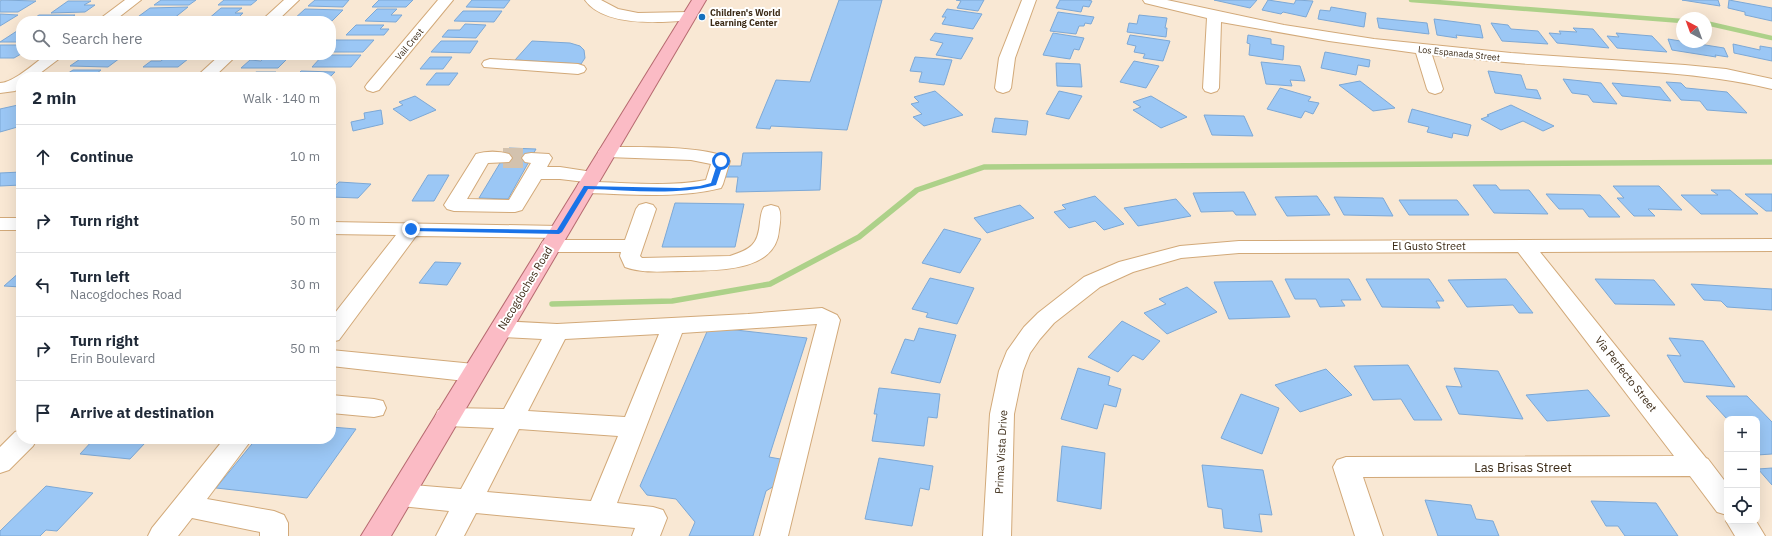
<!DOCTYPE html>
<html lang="en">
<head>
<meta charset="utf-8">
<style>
  body { margin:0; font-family:"IBM Plex Sans",sans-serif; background:#f2f2f3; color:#1f2937 }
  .controls { position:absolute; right:12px; bottom:12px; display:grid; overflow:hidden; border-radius:8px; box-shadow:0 4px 16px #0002 }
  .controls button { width:36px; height:36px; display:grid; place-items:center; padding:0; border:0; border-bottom:1px solid #e0e1e3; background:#fff; color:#1f2937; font:20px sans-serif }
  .compass { position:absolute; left:1676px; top:12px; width:36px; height:36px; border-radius:50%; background:#fff; box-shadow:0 4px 16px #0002; rotate:319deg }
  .stop { position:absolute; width:12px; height:12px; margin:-9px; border:3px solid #1a73e8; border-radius:50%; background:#fff }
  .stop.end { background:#1a73e8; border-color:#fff; box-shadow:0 1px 4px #0008 }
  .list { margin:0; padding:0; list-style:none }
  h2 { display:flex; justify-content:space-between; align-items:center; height:52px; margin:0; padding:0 16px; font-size:17px }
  h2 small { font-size:13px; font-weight:400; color:#747a83 }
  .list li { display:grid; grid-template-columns:26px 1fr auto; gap:12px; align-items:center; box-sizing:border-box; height:64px; padding:0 16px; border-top:1px solid #e0e1e3 }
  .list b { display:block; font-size:15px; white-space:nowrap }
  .list p { margin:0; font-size:13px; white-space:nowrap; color:#747a83 }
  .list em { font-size:13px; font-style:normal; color:#747a83 }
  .icon { flex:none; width:22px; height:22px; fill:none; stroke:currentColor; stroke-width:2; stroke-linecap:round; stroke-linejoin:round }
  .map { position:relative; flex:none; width:1772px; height:536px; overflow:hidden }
  .search { position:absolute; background:#fff; box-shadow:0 4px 16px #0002; left:16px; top:16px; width:320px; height:44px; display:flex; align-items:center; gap:10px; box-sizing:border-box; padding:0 14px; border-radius:16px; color:#747a83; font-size:15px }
  .panel { position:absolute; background:#fff; box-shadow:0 4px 16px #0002; left:16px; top:72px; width:320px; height:372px; border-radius:16px }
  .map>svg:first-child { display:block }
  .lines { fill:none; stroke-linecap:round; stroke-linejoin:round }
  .stream-far1 { stroke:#add189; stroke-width:4.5 }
  .stream { stroke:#add189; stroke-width:5.5 }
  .building { fill:#9bc7f5; stroke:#7da8d5 }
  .minor-tunnel { stroke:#d3c2ae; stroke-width:20; stroke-dasharray:20 10; stroke-linecap:butt }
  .minor-casing { stroke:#d2a979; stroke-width:2 }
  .major-casing { stroke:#b66a6f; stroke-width:2 }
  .minor { fill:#fff; fill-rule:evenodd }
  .major { fill:#fbbbc5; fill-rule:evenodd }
  .route { fill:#1a73e8 }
  .poi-dot { fill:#1571be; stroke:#fff; stroke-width:1.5 }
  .labels { text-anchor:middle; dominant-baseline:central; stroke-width:4; stroke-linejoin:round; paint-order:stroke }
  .far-poi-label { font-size:9px; font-weight:bold; fill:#3b2a16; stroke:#fff; text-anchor:start }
  .far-street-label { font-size:9px; fill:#3b2a16; stroke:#fff }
  .street-label { font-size:11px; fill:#3b2a16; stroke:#fff }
  .near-street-label { font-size:13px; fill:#3b2a16; stroke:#fff }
</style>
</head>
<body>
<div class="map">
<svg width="1772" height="536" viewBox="0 0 1772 536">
  <rect width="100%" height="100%" fill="#f9e8d4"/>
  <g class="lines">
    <path class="stream-far1" d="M1411 0 1682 21
      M1706 23 1772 38"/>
    <path class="stream" d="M552 304 672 301 770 284 859 237 917 190 984 167 1772 162"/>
  </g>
  <path class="building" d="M2 0 36 1 18 12H0V1Z
    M161 0H196L189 5H154Z
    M224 0H257L251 5H218Z
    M315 0H349L343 7 308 6Z
    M379 0H413L406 7H372Z
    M472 0H510L504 8 466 7Z
    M839 0H882L847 130 771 126 770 129 756 128 776 80 810 82Z
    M956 0H984L978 11 957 8 961 1Z
    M1060 0H1088L1092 1 1089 7 1083 6 1081 12 1056 8Z
    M1214 0H1257L1250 8Z
    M1268 0 1294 4 1296 0 1313 1 1306 17 1283 12 1281 14 1262 10Z
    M1682 0H1718L1720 6Z
    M1729 0 1772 8V21L1745 15V12L1728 8Z
    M68 1H91L84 5H95L85 12 51 13Z
    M188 7 173 19H135L150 8Z
    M1331 7 1366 13 1364 27 1318 19 1320 10 1330 11Z
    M221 8H242L235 13H243L236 20H207Z
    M305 9 343 10 332 21 293 20Z
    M377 9H397L391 15H402L396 22 365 21Z
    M947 9 982 14 973 29 942 24 946 17H942Z
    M463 11H502L494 22 454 21Z
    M1058 12 1094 17 1091 24 1085 23 1084 26H1079L1076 34 1050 31Z
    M0 14 18 15 0 26Z
    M39 15H75L66 21H30Z
    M1139 15 1167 18 1165 28H1167L1166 37 1127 32 1129 23 1137 24Z
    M1377 18 1427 23 1429 34 1379 28Z
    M1434 19 1480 25 1483 38 1456 35 1457 38 1437 35Z
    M1491 23 1508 25 1511 29 1538 31 1548 44 1502 41Z
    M465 24 486 25 476 38 442 37 448 30H460Z
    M356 25H384L380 29H389L384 35H346Z
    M1573 28 1593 29 1609 48 1557 43 1549 33 1561 34 1559 31 1577 32Z
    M21 29V42H0L20 29Z
    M935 33 973 38 961 59 936 55 943 43 930 40Z
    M1053 33 1084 38 1079 50 1074 49 1070 59 1043 55Z
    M1616 33 1652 36 1667 52 1617 48 1607 36 1619 37Z
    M1130 35 1170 41 1163 61 1143 58 1145 54 1134 52 1136 46 1127 44Z
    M1248 35 1271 39V44L1284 46 1283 60 1249 55 1250 44 1247 43Z
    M1668 39 1724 48 1728 57 1715 55 1716 57 1672 50Z
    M332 40H374L363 52H331Z
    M441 41H478L470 53 431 52Z
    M532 41 570 43 580 46 584 50 585 58 581 64 515 60Z
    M1733 44 1760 50V46L1772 48V61L1734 53Z
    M0 45H21V54L14 58H0Z
    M1325 52 1370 60 1369 67 1358 65 1356 75 1321 68Z
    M86 55H124L108 67 70 66Z
    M168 55H193L178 67H143L151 61H161Z
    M267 55H291L278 68H241L250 60 261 61Z
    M323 55H361L351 67H312Z
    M430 57H452L443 69H420Z
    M915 57 952 60 944 85 919 82 922 72 910 71Z
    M1134 61 1159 66 1146 88 1120 82Z
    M1261 62 1300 66 1305 81 1290 80 1292 86 1266 84Z
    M1056 63 1080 64 1082 87 1057 86Z
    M73 70H101L92 77H62Z
    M301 71 335 72 330 77H295Z
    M1488 71 1521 75 1526 89 1537 90 1541 99 1495 93Z
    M256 72H276L271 77H250Z
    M436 73H458L449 85H426Z
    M1563 79 1601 83 1617 104 1593 102 1588 95 1572 93Z
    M1360 81 1395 108 1373 111 1339 85Z
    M1666 82 1681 83 1686 88 1727 92 1747 113 1707 110 1700 101 1681 100Z
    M1612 83 1660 87 1671 101 1622 96Z
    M1280 88 1311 97 1308 101 1319 103 1313 114 1305 111 1301 118 1267 109Z
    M935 91 963 115 924 126 913 117 922 114 911 104 919 102 914 97Z
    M1059 91 1082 96 1069 119 1046 114Z
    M415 96 436 110 410 121 393 109 403 105 399 102Z
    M1151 96 1187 117 1161 128 1133 110 1141 107 1133 102Z
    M18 105 21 126 0 132V109Z
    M1511 105 1554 126 1543 131 1523 121 1501 130 1481 119 1489 116 1487 115Z
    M1412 109 1471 125 1468 136 1453 133 1452 138 1427 132 1429 127 1408 122Z
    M381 110 383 124 353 131 351 122 365 119 364 113Z
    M1204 115 1244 116 1253 136 1212 135Z
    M995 118 1028 121 1026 135 992 132Z
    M509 148 536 149 508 199 479 198Z
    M822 152 820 190 736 192 738 177H724L726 166H741L743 153Z
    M21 172V185L0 186V173Z
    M428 175H449L434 201H412Z
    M339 182 371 184 358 198 331 197V190Z
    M1473 185H1496L1500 190H1529L1548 214 1494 213Z
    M1613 186H1659L1682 210 1648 209 1655 216H1634L1617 198H1624Z
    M1711 190H1730L1758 214H1701L1681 195H1718Z
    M1244 192 1256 215H1236L1233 211 1201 212 1193 193Z
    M1546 194 1600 195 1620 217H1589L1583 209H1559Z
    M1745 194H1772V211H1766Z
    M1095 196 1124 224 1104 230 1095 221 1069 228 1054 212 1066 209 1062 205Z
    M1317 196 1330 215 1287 216 1275 197Z
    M1334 197 1383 198 1393 216 1344 215Z
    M1176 199 1191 216 1138 226 1124 208Z
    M1399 200H1457L1469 215H1409Z
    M675 203 744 204 735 247H662Z
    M1020 205 1034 218 987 233 974 218Z
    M944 229 981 239 960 273 922 263Z
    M435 262 461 263 447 285 419 283Z
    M21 271V287L4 286Z
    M930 278 974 288 957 324 926 317 928 313 912 309Z
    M1285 279H1349L1361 300H1341L1345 306 1320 307 1316 299H1295Z
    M1366 279H1429L1444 301H1436L1440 308 1382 307Z
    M1506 279 1533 313H1519L1513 305 1467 307 1448 280Z
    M1595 279 1654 280 1675 305 1615 304Z
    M1272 281 1290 317 1229 319 1214 282Z
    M1691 284 1772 289V310L1727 307 1721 301 1704 300Z
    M1187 287 1217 312 1167 334 1144 313 1166 304 1159 299Z
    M1122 321 1160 341 1143 360 1133 355 1118 372 1088 357Z
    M709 327 807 338 769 457 786 460 779 483 766 491 753 536H689L695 522 676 499 647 495 640 486Z
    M919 328 956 335 940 383 891 373 905 339 914 341Z
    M1669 338 1703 341 1735 387 1684 382 1667 355 1681 356Z
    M1408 365 1442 420H1414L1401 399 1373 400 1354 366Z
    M1078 368 1110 377 1108 385 1121 389 1116 407 1104 404 1097 429 1061 419Z
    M1454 368 1498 371 1523 419 1459 414 1446 386 1462 387Z
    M1326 369 1352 395 1300 412 1275 385Z
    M879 388 940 394 937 418 928 417 924 446 872 441 877 414H874Z
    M1588 390 1610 416 1547 421 1526 395Z
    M1241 394 1279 408 1262 454 1221 438Z
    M1706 396H1747L1772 422V454L1757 455V419H1727Z
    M331 427 356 429 307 498 216 488 256 439H331Z
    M94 439H131L129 441 145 443 130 459 80 454Z
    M1062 446 1105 453 1101 509 1057 501Z
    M879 458 933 466 929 490 920 488 912 526 865 519Z
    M1202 465 1263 470 1272 515 1259 514 1262 532 1224 528 1222 509 1208 507Z
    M1772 468V485L1758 469Z
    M46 486 93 493 57 531 46 530 40 536H0V531Z
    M1425 500 1471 505 1476 519 1493 521 1499 536H1438Z
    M1591 501 1656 503 1678 536H1625L1618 526H1606Z"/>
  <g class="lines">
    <path class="minor-tunnel" d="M503 158H531"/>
    <g class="minor-casing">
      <path id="minor" d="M125 0H141L114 21H97Z
        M284 0H299L277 21H261Z
        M438 0H453L379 90 373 92 367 90 365 87 367 84Z
        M585 0H601L618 9 638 13 689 12 694 13 696 16 694 19 689 20C660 23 604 27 585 0Z
        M1022 0H1036L1015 58 1011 88 1009 91 1003 93 997 91 995 88 999 58Z
        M1143 0H1167L1284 25 1374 39 1511 53 1685 65 1726 69 1772 79V89C1702 72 1631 71 1560 66 1517 64 1475 59 1432 55L1443 89 1441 92 1435 94 1429 92 1427 89 1416 53 1329 41 1221 22 1219 88 1217 91 1211 93 1205 91 1203 88 1207 18 1145 3Z
        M46 55H64L35 77H21V87L15 91 0 93V83C13 83 35 63 46 55Z
        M220 55H237L214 77H196Z
        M490 59 578 64 584 66 586 69 584 72 578 74 484 67 482 64 484 61Z
        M607 147C629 147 719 145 730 161L723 184 721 188C676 199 631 194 586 193L579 191 577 187 579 183 585 182 560 179H541L522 210 515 212 454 211 447 209 444 205 476 154C486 151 499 151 509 154L512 158 509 162 488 163 467 199 509 200 531 163 525 162 522 158 525 154 531 153 549 154 552 158 547 167H560L599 173 601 177 599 181 596 182C632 183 670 187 706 180L711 164 691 160 607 157 601 156 598 152 601 148Z
        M646 203 653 205 656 209 640 256 642 258 730 256C751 249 758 245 760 222 761 216 761 212 764 207L771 205 778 207C782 213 780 223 779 230 776 273 715 270 685 271 665 271 644 274 625 267L620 256 621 252H550L543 251 540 246 543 241 550 240H625L636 209 639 205Z
        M0 218H21V230H0Z
        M331 222 559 226 566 228 569 232 566 236 559 238 416 236 339 340 331 342V318L396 235 331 234Z
        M1772 239V251L1540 252 1706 458 1708 459 1727 484V515L1717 512 1690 476 1363 477 1383 536H1355L1333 467 1337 460 1346 457 1674 456 1518 252 1239 253 1181 258 1133 272 1100 287 1054 323 1040 339 1030 353 1023 371 1014 414 1011 536H983L990 414 999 371 1007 351 1024 327 1038 313 1084 277 1119 262 1180 246 1239 241Z
        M822 308 837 315 840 320 788 536H760L817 324 682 333 617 503 653 507 663 510 667 518 660 536H632L635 528 476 513 464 536H436L449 511 401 506 392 503 388 495 392 487 401 484 461 489 494 428 447 426 438 424 435 417 438 410 447 408 504 409 542 339 501 337 493 335 490 329 493 323 501 321 557 324 748 314ZM659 334 625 417 528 411 565 339ZM519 429 618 436 591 501 487 492Z
        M331 350 474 364 482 367 486 373 482 379 474 382 331 366Z
        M331 395 374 399 383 401 386 408 383 415 374 417 331 413Z
        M21 430V439H37L33 446 9 470 0 473V447L15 432Z
        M224 439H252L207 499 274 511 284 515 288 523V536H260V532L192 518 178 536H148L152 528Z
        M1727 520V521H1756L1765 536H1735L1726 521Z"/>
    </g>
    <g class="major-casing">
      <path id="major" d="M692 0H706L391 536H361Z"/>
    </g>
    <use href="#minor" class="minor"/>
    <use href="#major" class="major"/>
  </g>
  <path class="route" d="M721 160 724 161 716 185C676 196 629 190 588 189L562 232 559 234 411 231 408 229 411 228 557 230 584 186 680 188 700 186 711 183 718 161Z"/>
  <circle class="poi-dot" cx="702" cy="17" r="4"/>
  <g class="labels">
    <g class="far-poi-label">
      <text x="710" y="12">Children's World<tspan x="710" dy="10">Learning Center</tspan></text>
    </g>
    <g class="far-street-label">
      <text transform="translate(409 44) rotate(-50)">Vail Crest</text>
      <text transform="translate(1459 53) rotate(6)">Los Espanada Street</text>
    </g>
    <g class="street-label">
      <text x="1429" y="246">El Gusto Street</text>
      <text transform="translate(525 288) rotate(-59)">Nacogdoches Road</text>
      <text transform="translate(1626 374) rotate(52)">Via Perfecto Street</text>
      <text transform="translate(1001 452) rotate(-87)">Prima Vista Drive</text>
    </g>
    <g class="near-street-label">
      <text x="1523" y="467">Las Brisas Street</text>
    </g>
  </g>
</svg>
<div class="controls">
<button>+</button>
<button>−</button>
<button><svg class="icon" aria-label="locate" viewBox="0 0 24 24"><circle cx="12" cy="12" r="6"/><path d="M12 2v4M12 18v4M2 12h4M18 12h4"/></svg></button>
</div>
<svg class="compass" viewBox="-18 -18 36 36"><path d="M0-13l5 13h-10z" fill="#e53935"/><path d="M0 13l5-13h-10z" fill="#747a83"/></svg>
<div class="stop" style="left:721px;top:161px"></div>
<div class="stop end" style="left:411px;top:229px"></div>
<div class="search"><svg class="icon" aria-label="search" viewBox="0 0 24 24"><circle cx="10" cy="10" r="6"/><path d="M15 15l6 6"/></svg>Search here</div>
<section class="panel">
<h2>2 min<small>Walk · 140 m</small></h2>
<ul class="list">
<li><svg class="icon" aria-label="ahead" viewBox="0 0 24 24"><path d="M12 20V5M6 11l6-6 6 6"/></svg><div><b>Continue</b></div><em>10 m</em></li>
<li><svg class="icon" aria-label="right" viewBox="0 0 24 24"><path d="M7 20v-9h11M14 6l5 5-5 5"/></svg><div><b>Turn right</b></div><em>50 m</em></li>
<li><svg class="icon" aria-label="left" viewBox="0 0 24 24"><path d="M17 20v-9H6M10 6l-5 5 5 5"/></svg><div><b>Turn left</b><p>Nacogdoches Road</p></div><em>30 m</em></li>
<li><svg class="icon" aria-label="right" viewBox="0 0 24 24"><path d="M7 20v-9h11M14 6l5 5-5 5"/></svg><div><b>Turn right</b><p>Erin Boulevard</p></div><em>50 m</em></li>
<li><svg class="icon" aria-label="arrive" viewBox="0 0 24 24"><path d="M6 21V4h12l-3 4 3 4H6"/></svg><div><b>Arrive at destination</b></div></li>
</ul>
</section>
</div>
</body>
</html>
